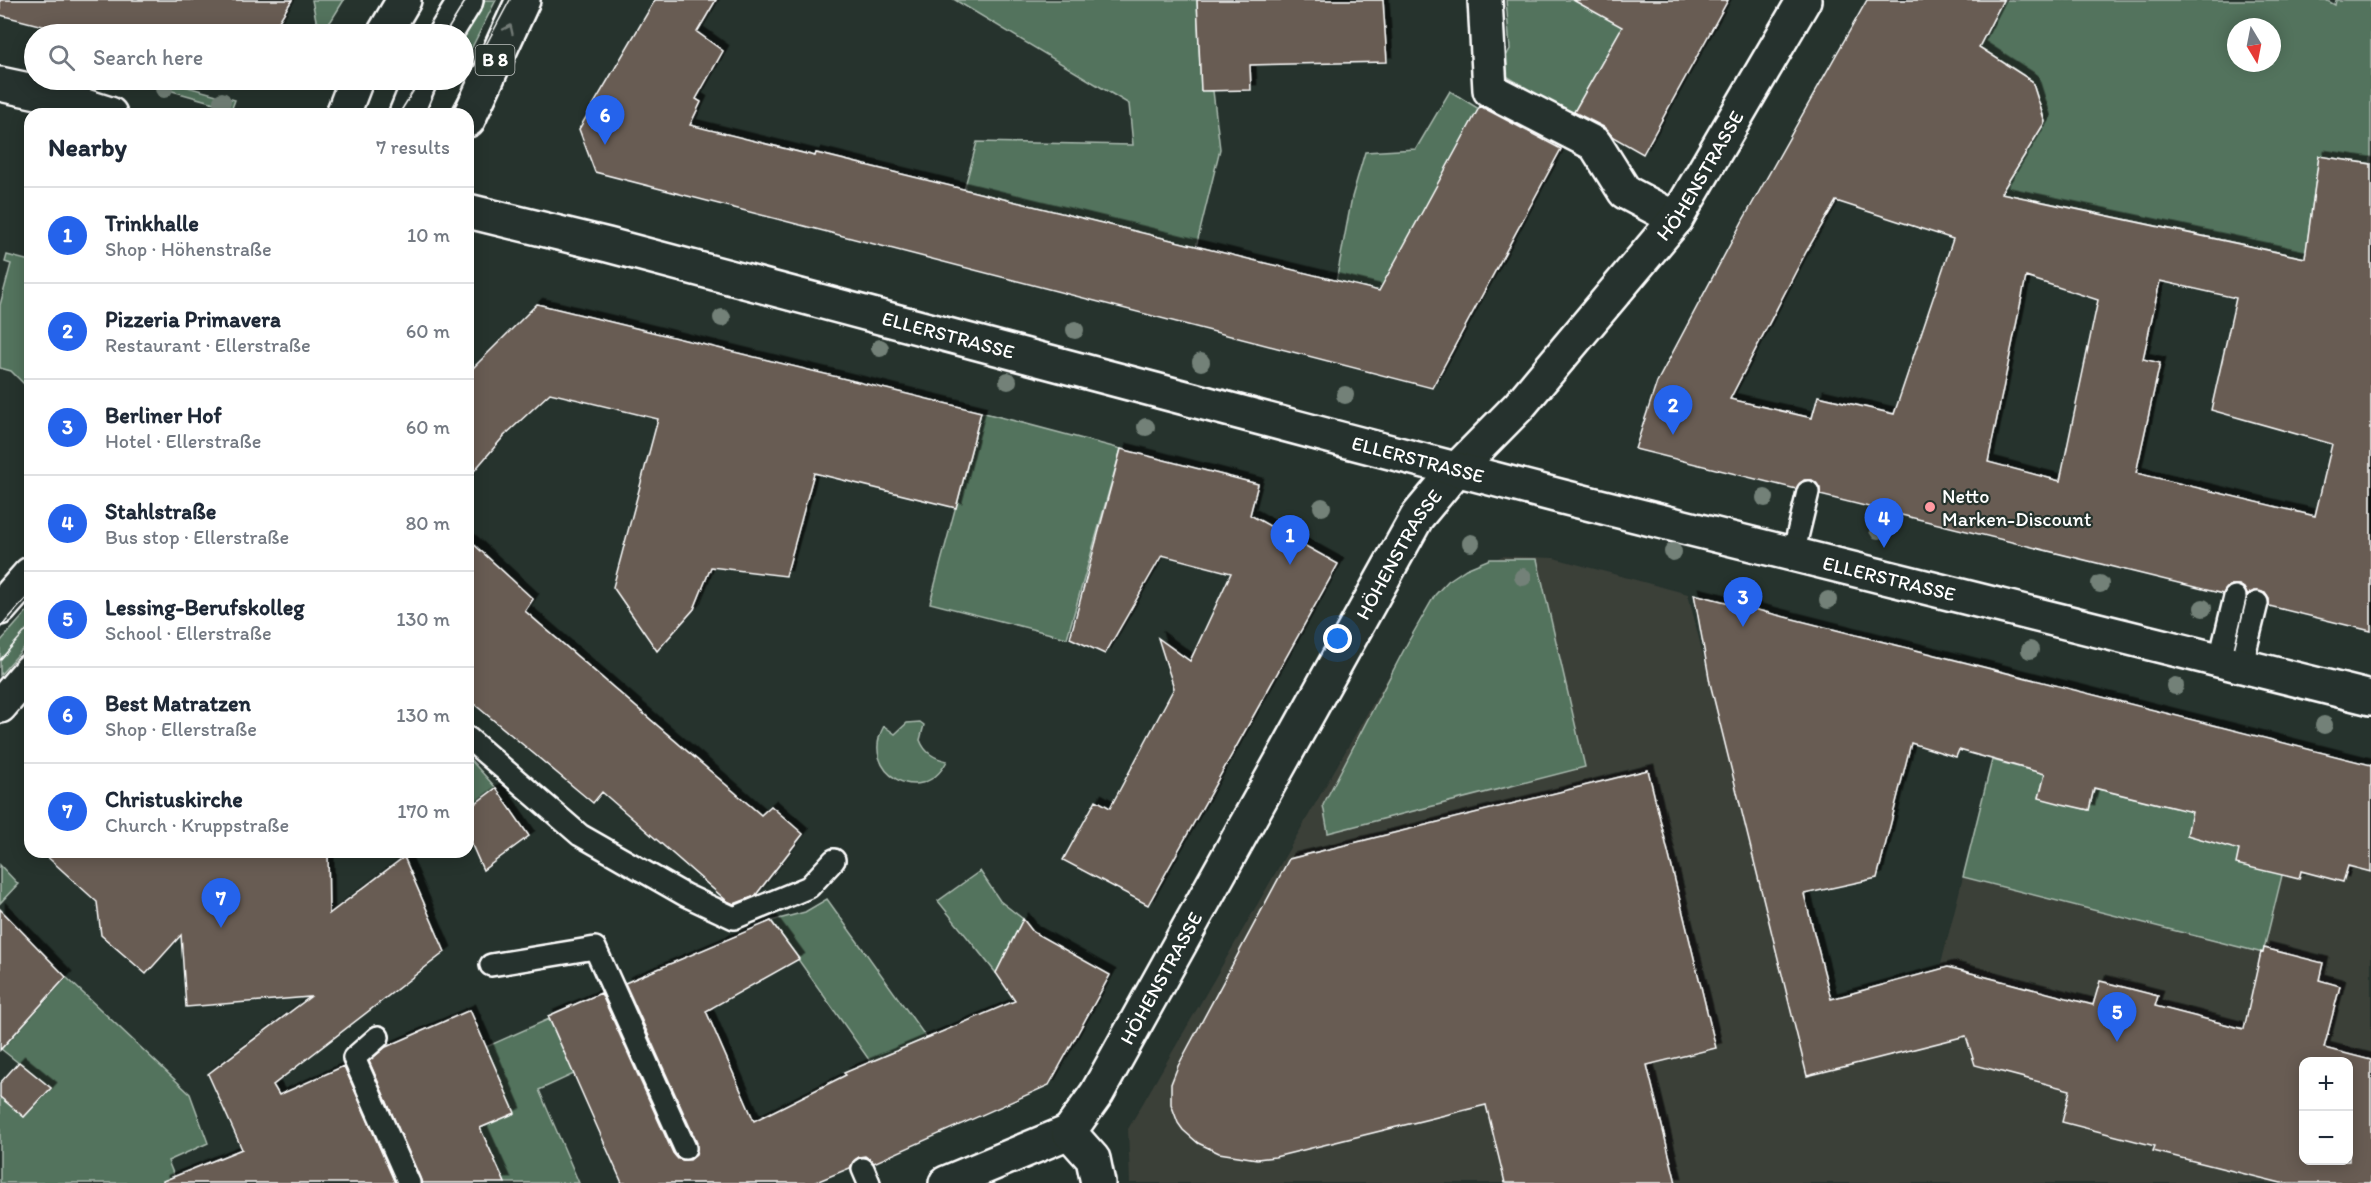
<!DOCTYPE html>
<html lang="en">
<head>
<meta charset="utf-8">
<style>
  body { margin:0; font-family:Itim,sans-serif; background:#f2f2f3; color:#1f2937 }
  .controls { position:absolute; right:18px; bottom:18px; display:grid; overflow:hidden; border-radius:12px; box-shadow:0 3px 15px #0003 }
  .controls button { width:54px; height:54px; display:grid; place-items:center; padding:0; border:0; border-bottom:2px solid #e0e1e3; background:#fff; color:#1f2937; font:30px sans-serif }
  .compass { position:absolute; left:2227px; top:18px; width:54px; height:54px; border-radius:50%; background:#fff; box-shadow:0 3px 15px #0003; rotate:170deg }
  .you { position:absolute; left:1338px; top:639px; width:21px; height:21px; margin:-15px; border:4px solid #fff; border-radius:50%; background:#1a73e8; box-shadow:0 0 0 9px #1a73e833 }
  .badge { display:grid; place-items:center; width:39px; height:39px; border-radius:50%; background:#2563eb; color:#fff; font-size:20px; font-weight:700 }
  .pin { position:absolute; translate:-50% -50px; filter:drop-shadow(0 2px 3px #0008) }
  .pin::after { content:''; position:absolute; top:32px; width:21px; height:18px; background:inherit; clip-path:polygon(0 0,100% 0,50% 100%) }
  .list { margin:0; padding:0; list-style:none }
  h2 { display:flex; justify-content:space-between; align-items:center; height:78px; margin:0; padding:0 24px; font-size:26px }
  h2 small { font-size:20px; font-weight:400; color:#747a83 }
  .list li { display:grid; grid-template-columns:39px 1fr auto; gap:18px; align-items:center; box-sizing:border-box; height:96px; padding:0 24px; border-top:2px solid #e0e1e3 }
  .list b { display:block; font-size:22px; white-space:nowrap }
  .list p { margin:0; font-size:20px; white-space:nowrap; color:#747a83 }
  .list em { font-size:20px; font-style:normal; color:#747a83 }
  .icon { flex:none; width:33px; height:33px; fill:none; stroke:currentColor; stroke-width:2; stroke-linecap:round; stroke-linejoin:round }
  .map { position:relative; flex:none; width:2371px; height:1183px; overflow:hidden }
  .search { position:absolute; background:#fff; box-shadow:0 3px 15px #0003; left:24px; top:24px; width:450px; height:66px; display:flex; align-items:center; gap:15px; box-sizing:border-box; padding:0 21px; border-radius:33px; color:#747a83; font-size:22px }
  .panel { position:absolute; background:#fff; box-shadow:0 3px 15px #0003; left:24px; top:108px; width:450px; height:750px; border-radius:18px }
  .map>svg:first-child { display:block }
  .built { fill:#3a3f38; fill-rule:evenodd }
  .green { fill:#53735d; stroke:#a9b9ae; stroke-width:1.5; fill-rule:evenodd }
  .building { fill:#675c52; stroke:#fff; stroke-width:1.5; fill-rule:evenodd; filter:url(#shadow) }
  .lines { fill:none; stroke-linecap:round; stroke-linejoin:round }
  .service-casing { stroke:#fff; stroke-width:26 }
  .minor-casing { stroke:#fff; stroke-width:38 }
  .tertiary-casing { stroke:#fff; stroke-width:38 }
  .primary-casing { stroke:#fff; stroke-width:38 }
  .service { stroke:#26332d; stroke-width:21 }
  .minor { stroke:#26332d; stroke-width:33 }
  .tertiary { stroke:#26332d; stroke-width:33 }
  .primary { stroke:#26332d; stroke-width:33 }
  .tram { stroke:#fff; stroke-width:1.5 }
  .tree { fill:#738178 }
  .oneway { stroke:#727a76 }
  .poi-dot { fill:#ff9aa2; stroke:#26332d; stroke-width:2 }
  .labels { text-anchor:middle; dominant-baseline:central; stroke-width:4.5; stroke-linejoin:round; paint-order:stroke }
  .shield { fill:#26332d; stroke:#bec2c0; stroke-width:1.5 }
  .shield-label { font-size:18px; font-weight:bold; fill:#fff }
  .street-label { font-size:20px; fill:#fff; stroke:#26332d }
  .poi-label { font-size:20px; fill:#fff; stroke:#26332d; text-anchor:start }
</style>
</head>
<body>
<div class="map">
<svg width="2371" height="1183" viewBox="0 0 2371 1183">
  <defs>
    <filter id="shadow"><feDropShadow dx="5.5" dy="-5.5" stdDeviation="0" flood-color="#0009"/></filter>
  </defs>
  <rect width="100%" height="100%" fill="#26332d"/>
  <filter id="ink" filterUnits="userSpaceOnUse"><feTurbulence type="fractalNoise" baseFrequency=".0167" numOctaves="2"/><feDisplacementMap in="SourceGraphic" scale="12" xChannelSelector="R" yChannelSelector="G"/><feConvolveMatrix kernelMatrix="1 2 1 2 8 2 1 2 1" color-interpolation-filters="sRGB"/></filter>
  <g filter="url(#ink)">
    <path class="built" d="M1502 556 1554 558 1688 594 1807 1076 1920 1047 1963 877 2263 952 2314 751 2371 765V1183H1130L1128 1129 1440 587ZM2304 1062H2348V1160H2304Z"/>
    <path class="green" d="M312 0H344L331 21 324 27 316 20Z
      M484 0H496L464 63 463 34Z
      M955 0H1197L1201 90 1213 91 1220 149 1196 247 964 190 977 142 1133 145 1129 104Z
      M1506 0H1621L1622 27 1572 115 1498 71 1510 49Z
      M2003 0H2326L2335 5 2336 0H2371V164L2319 156 2305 260 1945 182 2005 152 2032 144 2045 122 2036 94 2017 86 1978 47ZM2236 27H2272V63H2236Z
      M153 80H162L235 100 232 108 151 85Z
      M1450 91 1479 109 1394 265 1395 295 1336 282 1352 197 1365 152 1416 149Z
      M7 255 30 261V381L26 386 11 371 0 368V305L11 264 5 262Z
      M981 412 1121 449 1067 638 930 603Z
      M1490 559H1537L1585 767 1328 833 1323 805 1408 642 1435 595 1448 581 1466 569Z
      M30 608V641L0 675V642Z
      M920 722 924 725 920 740C925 753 934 758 947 761 922 810 858 772 884 726L895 734 907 723Z
      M468 757 496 788 468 809Z
      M1992 760 2045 774 2039 797 2089 810 2094 788 2174 808 2187 802 2194 804 2187 835 2210 841 2287 855 2263 953 1963 877Z
      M0 865 18 884 0 903Z
      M980 871 1000 901 1023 919 996 973 938 901Z
      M827 899 936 1051 872 1064 771 921 805 912Z
      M66 977 190 1094 208 1143 168 1161 177 1183H0V1097L24 1117 50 1088 1 1049Z
      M549 1019 574 1074 539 1090 579 1183H505L480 1128 486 1047Z"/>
    <path class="building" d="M0 0H292L271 34H74L0 15Z
      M655 0H716L697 32 723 51 696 99 701 102 690 125 815 156 816 153 1379 291 1480 106 1561 149 1432 388 595 172 579 129Z
      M1197 0H1383L1387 62 1250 65 1251 90 1201 91Z
      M1573 0H1728L1643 154 1613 137 1604 127 1574 112 1622 27Z
      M1867 0H2003L1979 47 2032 81 2045 122 2001 193 2305 258 2319 156 2371 164V631L2269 606V599L2265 593 2254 591 2247 595 2244 588 2239 585H2231L2223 594 1820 495V488L1812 480H1804L1796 489 1635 449 1657 382 1743 220ZM1836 201 1953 239 1894 414 1818 396 1812 418 1730 399 1806 252ZM2026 277 2098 300 2060 481 1988 462ZM2160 281 2236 298 2211 410 2332 444 2315 516 2136 473 2160 363 2143 359Z
      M537 304 981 412 956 508 814 473 786 576 711 567 694 609 657 651 613 587 658 419 550 393 504 436 468 478V373Z
      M1121 449 1258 484 1250 515 1338 564 1148 905 1063 860 1096 800 1110 808 1174 688 1158 638 1190 661 1231 573 1162 555 1105 654 1070 638Z
      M468 539 533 599 525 611 761 815 771 806 803 834 755 896 734 904 727 901 602 792 593 803 468 699Z
      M1694 594 2371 765V872L2348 866 2343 882 2301 871 2299 879 2236 864 2239 850 2187 835 2192 812 2094 788 2089 810 2062 804 2039 798 2045 774 1959 750 1956 757 1911 743 1877 878 1804 894 1831 999 1948 967 2093 1005 2100 981 2158 996 2155 1006 2244 1029 2261 952 2263 953 2264 948 2323 963 2319 980 2340 986 2324 1048 2371 1060V1183H2281L2153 1151 2155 1146 2062 1122 2070 1090 1975 1065 1966 1036 1807 1076 1710 683ZM2304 1062H2349V1161H2304Z
      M1648 770 1716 1048 1647 1065 1676 1183H1505L1486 1105 1275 1157 1257 1159 1219 1153 1198 1143 1183 1130 1178 1123 1171 1104V1084L1178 1066 1289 859Z
      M496 788 529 836 483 870 468 836V809Z
      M42 852H328L329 914 404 857 445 952 273 1085 279 1095 344 1066 395 1183H163V1181L242 1149 208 1074 310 997 186 1007 181 935 146 974 101 935 97 902Z
      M0 909 66 977 0 1050Z
      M1023 919 1033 932 1110 975 1049 1085 874 1163 865 1156 859 1157 853 1162 850 1168 814 1183H622L548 1016 601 993 673 1153 678 1159 690 1160 696 1155 697 1143 625 983 771 921 799 959 706 1011 754 1121 846 1075 844 1073 1015 1001 996 973Z
      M470 1010 515 1113 480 1128 505 1183H422L369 1061 386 1047Z
      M19 1062 51 1088 24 1117 0 1097V1083Z"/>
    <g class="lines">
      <g class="service-casing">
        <path id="service" d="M1793 554 1808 492
          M2220 659 2235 597
          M2242 664 2257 603
          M468 738 580 835 685 895 734 918 809 887 834 860
          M491 965 595 948 685 1148
          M378 1037 354 1058 409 1183
          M863 1169 869 1183"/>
      </g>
      <g class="minor-casing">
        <g id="minor">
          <path d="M1485 0 1490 90 1595 144 1625 192 1676 219"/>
          <path d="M946 1183 1069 1132"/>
          <path id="s1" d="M1098 1183 1093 1159 1069 1132 1097 1093 1417 517 1457 469 1519 406 1676 219 1804 0"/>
        </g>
      </g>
      <g class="tertiary-casing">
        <g id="tertiary">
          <path d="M0 84 47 94 110 114"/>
          <path id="s2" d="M468 211 608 245C926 328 1244 415 1563 497 1832 566 2102 629 2371 698"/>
        </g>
      </g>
      <g class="primary-casing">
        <path id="primary" d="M384 34 404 0
          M445 34 466 0
          M343 114 356 80
          M406 114 420 80
          M468 120 523 0
          M0 608 30 574
          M0 706 30 671"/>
      </g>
      <use href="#service" class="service"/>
      <use href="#minor" class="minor"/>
      <use href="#tertiary" class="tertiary"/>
      <use href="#primary" class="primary"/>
      <path class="tram" d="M445 34 466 0
        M399 114 420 80
        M449 114 510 0
        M0 628 30 594
        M0 660 30 626"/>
    </g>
    <g class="tree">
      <circle cx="164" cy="89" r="9"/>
      <circle cx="222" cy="101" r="9"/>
      <circle cx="722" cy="318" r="9"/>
      <circle cx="1075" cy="330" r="9"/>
      <circle cx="880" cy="348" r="9"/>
      <circle cx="1201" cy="362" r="9"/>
      <circle cx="1008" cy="381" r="9"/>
      <circle cx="1345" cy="395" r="9"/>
      <circle cx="1146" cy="427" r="9"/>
      <circle cx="1765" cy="498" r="9"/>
      <circle cx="1322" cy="507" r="9"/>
      <circle cx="1878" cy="530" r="9"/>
      <circle cx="1471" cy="543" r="9"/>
      <circle cx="1673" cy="552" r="9"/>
      <circle cx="1523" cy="577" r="9"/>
      <circle cx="2100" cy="584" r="9"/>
      <circle cx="1828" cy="600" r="9"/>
      <circle cx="2203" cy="608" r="9"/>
      <circle cx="2030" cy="650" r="9"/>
      <circle cx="2175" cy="686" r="9"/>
      <circle cx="2324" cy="725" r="9"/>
    </g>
    <defs><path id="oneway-chevron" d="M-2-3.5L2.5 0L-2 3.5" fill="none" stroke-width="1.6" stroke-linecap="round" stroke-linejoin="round" transform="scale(1.5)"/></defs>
    <use class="oneway" href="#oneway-chevron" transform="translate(509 29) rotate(-65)"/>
  </g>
  <circle class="poi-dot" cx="1930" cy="507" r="6"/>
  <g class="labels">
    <rect class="shield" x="475.5" y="45" width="39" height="30" rx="4.5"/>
    <g class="shield-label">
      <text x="495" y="60">B 8</text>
    </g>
    <g class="street-label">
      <text stroke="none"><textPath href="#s1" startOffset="1212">HÖHENSTRASSE</textPath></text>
      <text stroke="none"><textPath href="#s2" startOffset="496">ELLERSTRASSE</textPath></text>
      <text stroke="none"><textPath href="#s2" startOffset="982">ELLERSTRASSE</textPath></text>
      <text stroke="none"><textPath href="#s1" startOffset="726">HÖHENSTRASSE</textPath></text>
      <text stroke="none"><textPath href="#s2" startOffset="1468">ELLERSTRASSE</textPath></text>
      <text stroke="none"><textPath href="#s1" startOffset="240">HÖHENSTRASSE</textPath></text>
    </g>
    <g class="poi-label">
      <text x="1942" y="496">Netto<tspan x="1942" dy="23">Marken-Discount</tspan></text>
    </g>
  </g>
</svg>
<div class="controls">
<button>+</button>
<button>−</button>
</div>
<svg class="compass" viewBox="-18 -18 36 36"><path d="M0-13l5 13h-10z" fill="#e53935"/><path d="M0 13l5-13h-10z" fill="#747a83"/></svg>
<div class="you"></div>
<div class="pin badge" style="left:1290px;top:565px">1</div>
<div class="pin badge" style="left:1673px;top:435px">2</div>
<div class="pin badge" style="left:1743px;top:627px">3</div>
<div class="pin badge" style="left:1884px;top:548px">4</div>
<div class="pin badge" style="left:2117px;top:1042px">5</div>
<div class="pin badge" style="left:605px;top:145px">6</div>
<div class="pin badge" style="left:221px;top:928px">7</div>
<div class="search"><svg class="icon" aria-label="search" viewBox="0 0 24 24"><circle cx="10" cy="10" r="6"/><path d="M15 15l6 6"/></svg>Search here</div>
<section class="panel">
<h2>Nearby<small>7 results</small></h2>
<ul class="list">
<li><span class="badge">1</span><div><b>Trinkhalle</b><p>Shop · Höhenstraße</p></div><em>10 m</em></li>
<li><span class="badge">2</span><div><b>Pizzeria Primavera</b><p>Restaurant · Ellerstraße</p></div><em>60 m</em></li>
<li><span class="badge">3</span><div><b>Berliner Hof</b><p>Hotel · Ellerstraße</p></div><em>60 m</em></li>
<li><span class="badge">4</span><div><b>Stahlstraße</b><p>Bus stop · Ellerstraße</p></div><em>80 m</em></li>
<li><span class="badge">5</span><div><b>Lessing-Berufskolleg</b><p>School · Ellerstraße</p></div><em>130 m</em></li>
<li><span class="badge">6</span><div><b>Best Matratzen</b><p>Shop · Ellerstraße</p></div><em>130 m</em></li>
<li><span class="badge">7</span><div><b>Christuskirche</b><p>Church · Kruppstraße</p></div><em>170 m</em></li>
</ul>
</section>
</div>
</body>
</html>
